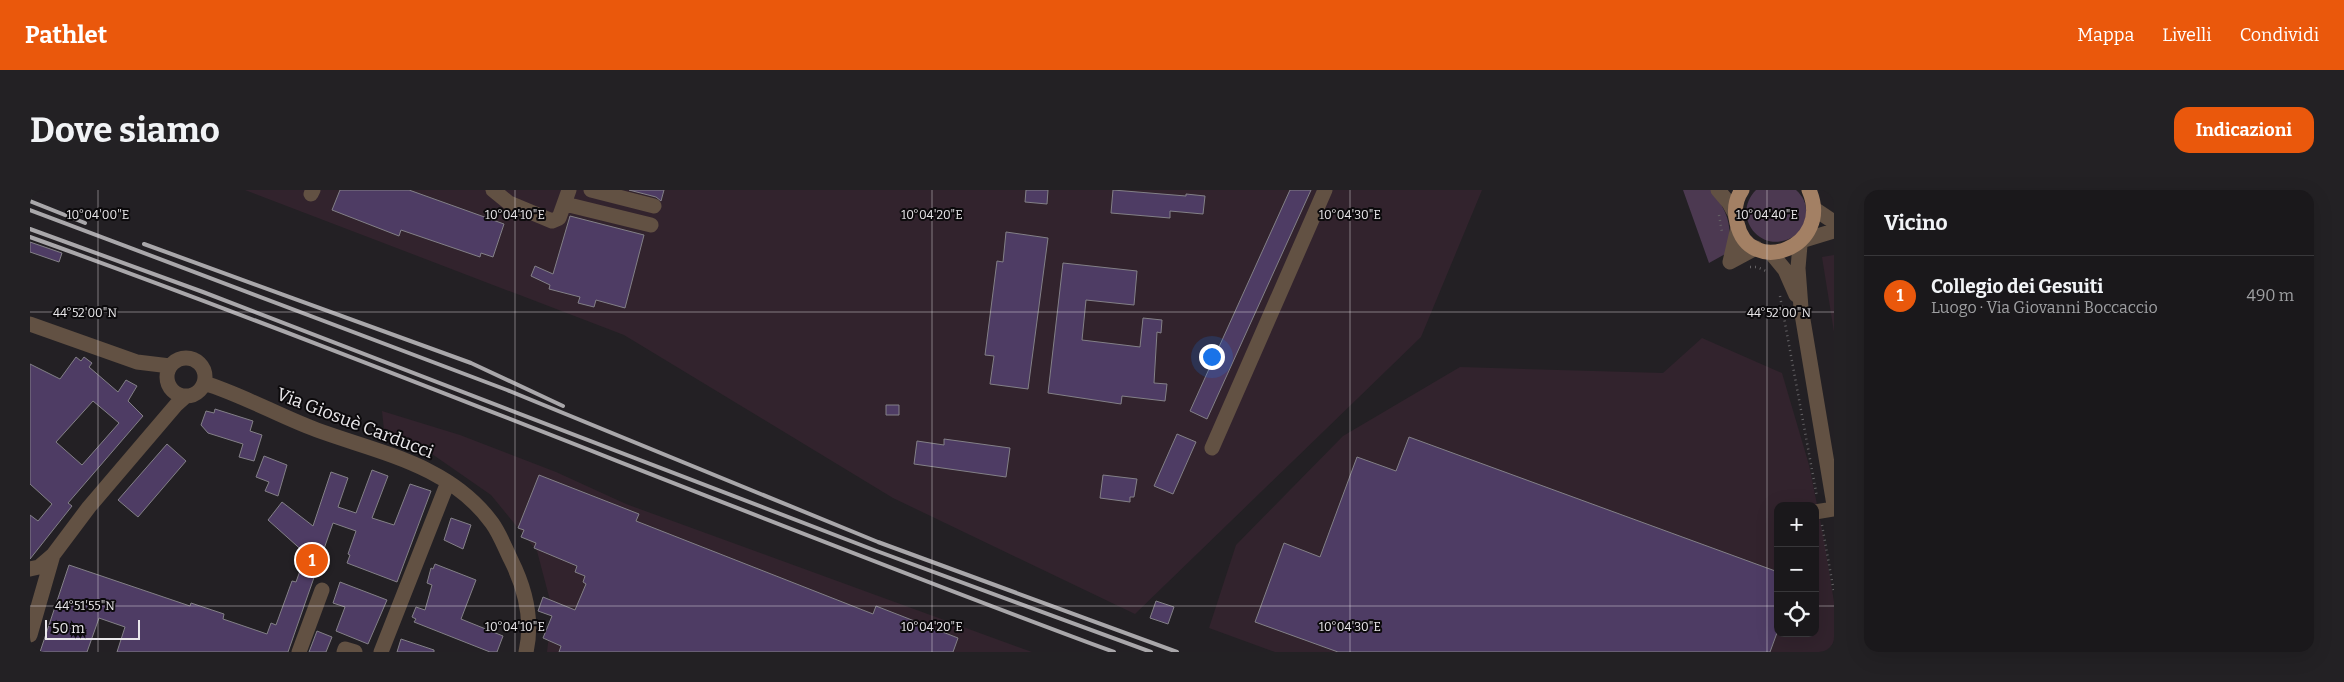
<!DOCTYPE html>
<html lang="it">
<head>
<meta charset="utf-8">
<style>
  body { margin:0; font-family:Bitter,serif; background:#232124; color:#f1f3f6 }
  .controls { position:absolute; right:15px; bottom:15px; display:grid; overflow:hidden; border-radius:10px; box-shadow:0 5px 20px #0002 }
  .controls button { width:45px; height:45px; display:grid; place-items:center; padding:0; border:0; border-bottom:1px solid #38373a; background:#1a181b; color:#f1f3f6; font:25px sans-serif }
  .scale { position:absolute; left:15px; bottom:12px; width:95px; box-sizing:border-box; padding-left:5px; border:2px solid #eae8eb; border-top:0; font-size:14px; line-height:18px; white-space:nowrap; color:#eae8eb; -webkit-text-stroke:4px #0c0a0c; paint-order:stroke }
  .you { position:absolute; left:1181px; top:166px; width:18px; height:18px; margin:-12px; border:4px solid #fff; border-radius:50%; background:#1a73e8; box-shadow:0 0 0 8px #1a73e833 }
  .badge { display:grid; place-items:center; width:32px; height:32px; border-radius:50%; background:#ea580c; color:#fff; font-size:16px; font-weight:700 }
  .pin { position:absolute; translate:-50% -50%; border:2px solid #fff; box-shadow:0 1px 5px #0006 }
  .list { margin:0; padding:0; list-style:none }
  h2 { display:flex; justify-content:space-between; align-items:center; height:65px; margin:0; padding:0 20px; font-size:21px }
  h2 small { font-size:16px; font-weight:400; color:#9fa0a3 }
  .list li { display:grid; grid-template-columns:32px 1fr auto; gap:15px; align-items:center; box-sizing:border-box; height:80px; padding:0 20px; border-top:1px solid #38373a }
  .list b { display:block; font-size:19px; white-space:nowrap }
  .list p { margin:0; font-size:16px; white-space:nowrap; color:#9fa0a3 }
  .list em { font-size:16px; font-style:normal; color:#9fa0a3 }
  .icon { flex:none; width:28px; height:28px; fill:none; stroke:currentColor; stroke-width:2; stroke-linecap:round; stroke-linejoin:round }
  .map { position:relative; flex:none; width:1804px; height:462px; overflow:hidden; border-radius:15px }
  header { display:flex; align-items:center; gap:30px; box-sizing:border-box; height:70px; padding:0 25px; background:#ea580c; color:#fff }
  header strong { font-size:24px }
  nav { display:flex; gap:28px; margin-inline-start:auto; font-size:18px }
  .intro { display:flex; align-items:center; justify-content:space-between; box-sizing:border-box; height:120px; padding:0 30px }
  h1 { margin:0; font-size:35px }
  .button { padding:12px 22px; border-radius:15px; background:#ea580c; color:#fff; font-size:18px; font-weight:700 }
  main { display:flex; gap:30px; padding:0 30px }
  aside { flex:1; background:#1a181b; border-radius:15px; box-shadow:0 5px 20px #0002 }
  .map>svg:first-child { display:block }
  .industrial { fill:#32232d; fill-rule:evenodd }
  .green { fill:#4c3951 }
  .building { fill:#4e3c64; stroke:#838087; fill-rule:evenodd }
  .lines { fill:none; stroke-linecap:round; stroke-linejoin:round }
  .path { stroke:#646265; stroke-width:2.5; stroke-dasharray:1 4; stroke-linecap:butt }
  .minor { stroke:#625143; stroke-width:15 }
  .major { stroke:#a38064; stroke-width:15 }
  .rail { stroke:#a9a7aa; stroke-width:4 }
  .ticks { fill:none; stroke:#eae8eb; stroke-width:1; stroke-opacity:0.45 }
  .labels { text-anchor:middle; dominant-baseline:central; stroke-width:4; stroke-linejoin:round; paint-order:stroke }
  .street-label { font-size:18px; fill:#eae8eb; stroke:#0c0a0c }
  .ticks-label { font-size:12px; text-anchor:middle; fill:#eae8eb; stroke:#0c0a0c; stroke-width:4; stroke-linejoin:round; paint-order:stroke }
</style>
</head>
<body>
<header>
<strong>Pathlet</strong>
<nav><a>Mappa</a><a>Livelli</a><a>Condividi</a></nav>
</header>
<div class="intro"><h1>Dove siamo</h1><a class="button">Indicazioni</a></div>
<main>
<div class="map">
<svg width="1804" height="462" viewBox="0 0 1804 462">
  <rect width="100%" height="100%" fill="#232024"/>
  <path class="industrial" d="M215 0H1452L1391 147 1105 424 863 308 594 145Z
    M1804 65V142L1792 67Z
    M1672 148 1752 183 1779 275 1794 349 1804 412V462H1245L1179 438 1206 355 1313 246 1430 177 1633 183ZM1748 316H1785V443H1748Z
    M352 221 430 245 526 282 596 314 1002 462H517L522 418 507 361 461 305 402 264 354 240Z"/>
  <path class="green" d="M1653 0H1682C1698 24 1703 34 1697 63L1679 73Z
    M1726 0H1766C1775 8 1777 16 1776 28 1775 36 1768 45 1761 48 1729 64 1701 25 1726 0Z"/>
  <path class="building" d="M310 0H379L474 34 463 67 451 63 450 67 371 40 369 46 302 20Z
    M599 0H634L631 11 626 7Z
    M996 0H1018L1017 14 995 12Z
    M1083 0 1156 6V4L1175 6 1173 24 1140 21V28L1081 23Z
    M1260 0H1281L1177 229 1160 221Z
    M540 26 614 45 595 118 566 110 564 117 548 113 550 107 519 99 520 95 501 86 505 76 523 84Z
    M976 42 1018 48 998 199 960 194 964 166 955 165 967 71 973 72Z
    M0 52 32 63 29 72 0 62Z
    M1033 73 1107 81 1104 115 1056 110 1052 150 1110 157 1113 128 1132 130 1131 143 1127 142 1124 193 1137 194 1135 211 1092 206 1091 214 1018 203Z
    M46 167 51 171 54 167 62 173 59 177 88 202 96 190 107 196 98 211 113 226 38 313 42 316 0 369V325L8 331 22 314 0 294V174L30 189ZM63 211 89 233 52 275 26 252Z
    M856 215H869V225H856Z
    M185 219 223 231 220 241 232 245 224 271 209 267 213 254 178 243 171 235 176 221 184 223Z
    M1147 244 1166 252 1143 304 1124 296Z
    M1379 247 1748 382V440L1740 462H1308L1225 432 1254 353 1290 367 1327 267 1366 281Z
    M914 249 980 258 976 287 884 274 887 251 914 255Z
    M137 254 156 271 108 327 88 310Z
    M234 266 257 275 248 306 235 301 239 292 226 287Z
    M342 280 358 286 342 328 364 335 380 294 401 301 367 392 317 373 320 365 318 364 326 341 303 333 258 462H87L95 437 69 428 57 462H10L39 375 160 416 161 413 194 424 193 429 237 444 241 433 246 435 262 391 266 392 276 364 238 330 252 312 283 336 301 282 318 288 308 317 326 323Z
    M509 285 609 324 606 331 843 424 846 416 928 448 923 462H529L531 456 513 448 522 426 508 421 513 407 545 420 556 394 553 392 555 386 545 382 547 376 504 358 506 353 491 347 494 340 488 338Z
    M1073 285 1107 289 1104 307H1100V312L1070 308Z
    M421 328 441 335 433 359 414 350Z
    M405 374 446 390 431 429 473 446 467 462H460L384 432 386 429 382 427 386 417 395 420 402 395 397 393 401 378 403 379Z
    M310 392 357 410 338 454 306 441 315 417 303 413Z
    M1126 411 1144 417 1138 434 1120 428Z
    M287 441 302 447 296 462H279Z
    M371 449 404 460V462H367Z"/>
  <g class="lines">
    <path class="path" d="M1689 25 1692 42
      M1720 77H1727L1738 82
      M1750 106 1787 307
      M1792 335 1804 402"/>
    <path class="minor" d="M463 0 479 13 522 31 529 28 539 0
      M561 0 624 16
      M1688 0 1699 13 1705 24
      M281 4 283 0
      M535 14 621 35
      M1786 20 1804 32
      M1774 50 1804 41
      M1770 55 1768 78 1771 118 1804 315
      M1741 63 1755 80 1766 105
      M1700 72 1708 37
      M1700 72 1726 58
      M0 134 107 172 140 176
      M137 187a19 19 0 1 1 38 0a19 19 0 1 1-38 0Z
      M174 193C213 205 249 226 287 240 350 263 420 275 462 333 470 344 475 358 481 370 495 398 503 431 496 462
      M1182 258 1295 0
      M1785 322 1804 319
      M0 379 9 377 23 365 59 317 146 215 156 206
      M0 445 23 365
      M269 462 292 400
      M314 462 315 459 325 462
      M351 462 418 292"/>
    <path class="major" d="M1712 0C1705 10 1704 21 1707 33 1719 89 1804 57 1779 0"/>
    <path class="rail" d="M0 11 55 33
      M0 20 477 200 848 352 1147 462
      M0 39 173 102 844 360 1121 462
      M0 47C364 178 721 328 1084 462
      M114 54 441 173 533 216"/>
  </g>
  <path class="ticks" d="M68 0V462M485 0V462M902 0V462M1320 0V462M1737 0V462M0 122H1804M0 416H1748M1785 416H1804"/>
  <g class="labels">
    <g class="street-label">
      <text transform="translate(325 233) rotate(21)">Via Giosuè Carducci</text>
    </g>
  </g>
  <g class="ticks-label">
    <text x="68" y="29">10°04'00"E</text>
    <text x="485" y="29">10°04'10"E</text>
    <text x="902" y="29">10°04'20"E</text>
    <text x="1320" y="29">10°04'30"E</text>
    <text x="1737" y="29">10°04'40"E</text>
    <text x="55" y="127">44°52'00"N</text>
    <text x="1749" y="127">44°52'00"N</text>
    <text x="55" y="420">44°51'55"N</text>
    <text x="485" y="441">10°04'10"E</text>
    <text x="902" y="441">10°04'20"E</text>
    <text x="1320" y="441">10°04'30"E</text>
  </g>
</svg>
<div class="controls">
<button>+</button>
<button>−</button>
<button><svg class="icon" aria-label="locate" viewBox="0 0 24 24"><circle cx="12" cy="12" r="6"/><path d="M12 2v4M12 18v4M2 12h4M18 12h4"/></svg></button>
</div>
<div class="scale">50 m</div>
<div class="you"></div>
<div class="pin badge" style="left:282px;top:370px">1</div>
</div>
<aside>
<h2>Vicino<small></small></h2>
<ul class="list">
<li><span class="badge">1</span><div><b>Collegio dei Gesuiti</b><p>Luogo · Via Giovanni Boccaccio</p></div><em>490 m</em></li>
</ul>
</aside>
</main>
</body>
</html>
